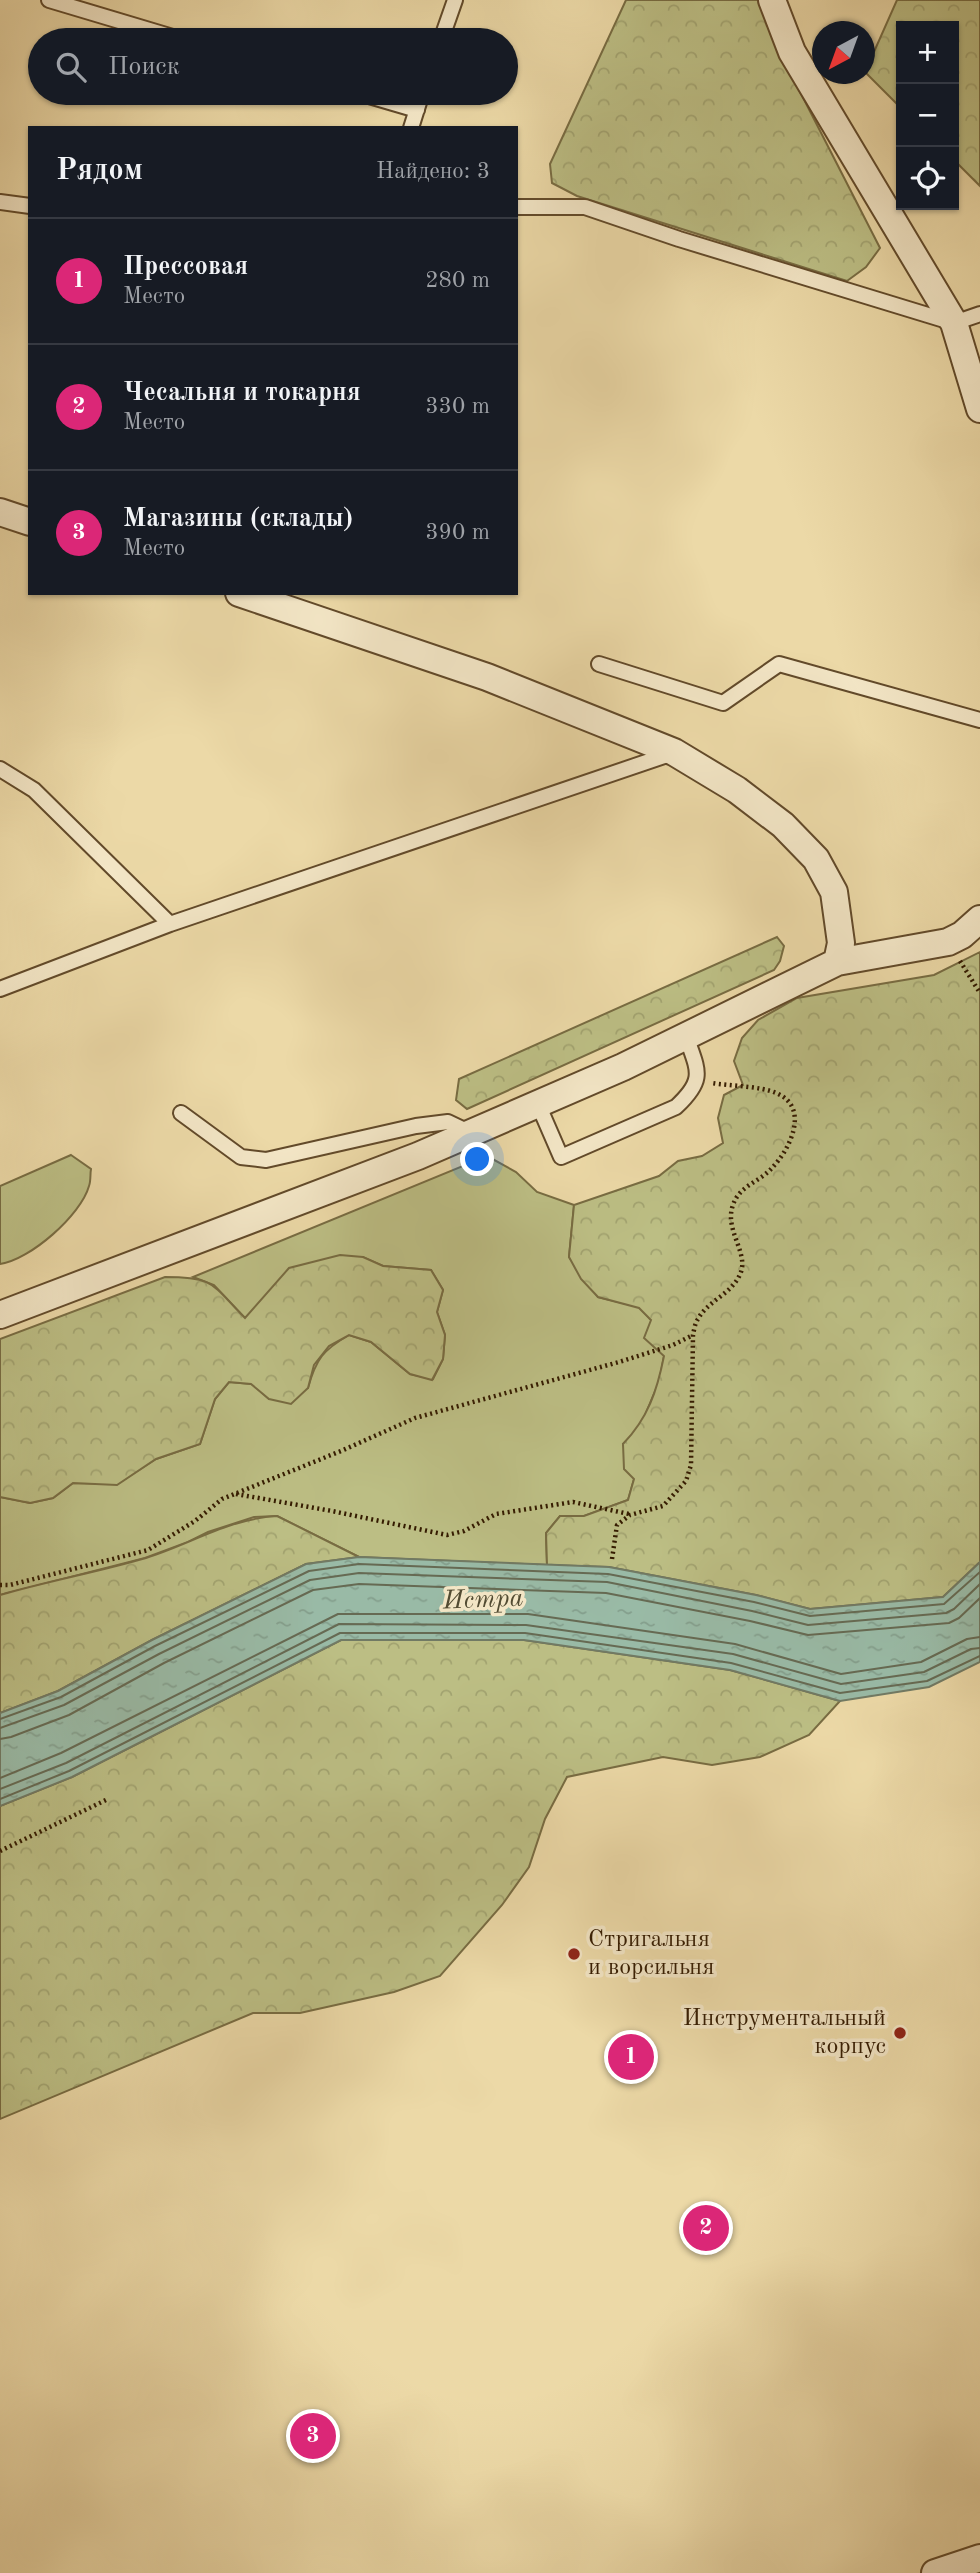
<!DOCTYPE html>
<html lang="ru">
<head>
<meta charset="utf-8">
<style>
  body { margin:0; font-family:"Old Standard TT",serif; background:#20242c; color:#f1f3f6 }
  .controls { position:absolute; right:21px; top:21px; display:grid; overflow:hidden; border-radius:0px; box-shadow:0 2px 5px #0004 }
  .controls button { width:63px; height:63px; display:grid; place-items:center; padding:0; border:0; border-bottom:2px solid #363941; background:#171b24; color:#f1f3f6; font:35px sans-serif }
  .compass { position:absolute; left:812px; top:21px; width:63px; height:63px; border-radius:50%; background:#171b24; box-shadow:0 2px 5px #0004; rotate:221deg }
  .you { position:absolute; left:478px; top:1160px; width:24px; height:24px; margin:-18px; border:5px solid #fff; border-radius:50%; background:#1a73e8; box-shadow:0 0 0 10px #1a73e833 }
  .badge { display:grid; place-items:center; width:46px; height:46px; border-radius:50%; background:#db2777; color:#fff; font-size:23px; font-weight:700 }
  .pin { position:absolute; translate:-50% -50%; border:4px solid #fff; box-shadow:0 2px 7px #0006 }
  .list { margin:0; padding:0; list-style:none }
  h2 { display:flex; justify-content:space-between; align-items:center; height:91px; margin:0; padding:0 28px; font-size:30px }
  h2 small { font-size:23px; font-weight:400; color:#9ea1a6 }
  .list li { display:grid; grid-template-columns:46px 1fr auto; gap:21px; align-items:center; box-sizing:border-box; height:126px; padding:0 28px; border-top:2px solid #363941 }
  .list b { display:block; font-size:26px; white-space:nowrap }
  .list p { margin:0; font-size:23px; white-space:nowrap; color:#9ea1a6 }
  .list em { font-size:23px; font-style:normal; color:#9ea1a6 }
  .icon { flex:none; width:38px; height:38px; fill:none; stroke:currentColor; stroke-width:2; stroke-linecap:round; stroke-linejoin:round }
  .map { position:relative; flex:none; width:980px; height:2573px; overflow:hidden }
  .search { position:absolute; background:#171b24; box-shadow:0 2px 5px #0004; left:28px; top:28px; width:490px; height:77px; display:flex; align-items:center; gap:18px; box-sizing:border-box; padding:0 24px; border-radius:38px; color:#9ea1a6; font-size:26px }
  .panel { position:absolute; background:#171b24; box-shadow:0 2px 5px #0004; left:28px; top:126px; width:490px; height:469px; border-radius:0px }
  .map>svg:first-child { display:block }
  .green { fill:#bcbe84; stroke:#786c42; stroke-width:2 }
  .forest { fill:url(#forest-crowns); stroke:#786c42; stroke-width:2 }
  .water { fill:url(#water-ripples); stroke:#717a64; stroke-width:2 }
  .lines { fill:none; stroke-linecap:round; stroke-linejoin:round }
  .shore { stroke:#666a53; stroke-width:2 }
  .lane-casing { stroke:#624a2a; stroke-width:18 }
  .street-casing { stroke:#624a2a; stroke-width:30 }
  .path { stroke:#341b00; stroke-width:4.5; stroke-dasharray:2 3.5; stroke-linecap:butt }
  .lane { stroke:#f3e6c6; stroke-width:14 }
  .street { stroke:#f3e6c6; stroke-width:26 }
  .poi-dot { fill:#8f2418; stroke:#f3e6c6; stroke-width:2.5 }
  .labels { text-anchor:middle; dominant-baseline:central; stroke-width:7; stroke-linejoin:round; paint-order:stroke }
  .poi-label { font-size:24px; fill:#341b00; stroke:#f3e6c6; text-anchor:start }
  .water-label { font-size:26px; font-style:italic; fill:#524b32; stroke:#f3e6c6 }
</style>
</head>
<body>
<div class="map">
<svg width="980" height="2573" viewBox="0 0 980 2573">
  <defs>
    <pattern id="forest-crowns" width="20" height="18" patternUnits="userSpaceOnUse" patternTransform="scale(1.75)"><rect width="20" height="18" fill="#bcbe84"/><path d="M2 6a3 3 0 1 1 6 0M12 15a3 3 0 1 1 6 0" fill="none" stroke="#a2a370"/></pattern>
    <pattern id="water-ripples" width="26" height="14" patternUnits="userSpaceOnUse" patternTransform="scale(1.75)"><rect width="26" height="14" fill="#99baa6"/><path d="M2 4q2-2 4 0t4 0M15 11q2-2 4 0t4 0" fill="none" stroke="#849f8d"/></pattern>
  </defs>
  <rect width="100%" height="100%" fill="#ecd9a7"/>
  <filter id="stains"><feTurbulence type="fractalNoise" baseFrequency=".00286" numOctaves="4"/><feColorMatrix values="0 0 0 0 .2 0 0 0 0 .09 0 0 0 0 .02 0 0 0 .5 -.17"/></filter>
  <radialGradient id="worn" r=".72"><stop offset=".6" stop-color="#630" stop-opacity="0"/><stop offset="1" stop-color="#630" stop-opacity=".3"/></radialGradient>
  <path class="green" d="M71 1155 91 1169C90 1174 91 1181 89 1186 81 1215 30 1260 0 1264V1186Z
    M487 1156 516 1172 537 1192 574 1205 569 1257 598 1297 639 1307 651 1320 664 1356 659 1382 640 1427 623 1444 634 1479 628 1500 584 1516H560L546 1533 547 1565 359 1557 277 1516 254 1517 208 1532 188 1542 145 1558 0 1595V1497L30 1503 53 1498 73 1483 117 1484 156 1459 200 1444 215 1399 229 1382 252 1384 269 1399 308 1388C316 1359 323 1350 349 1335L371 1342 410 1374 433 1379 443 1359 445 1335 437 1312 443 1290 431 1270 383 1266 363 1257 245 1318 214 1285 193 1277Z"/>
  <path class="forest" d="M626 0H760L793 78 880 248 866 267 847 281 577 196 552 183 550 164Z
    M897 0H980V186L954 160V26H901V108L865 72Z
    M777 937 784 946 780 961 774 970 467 1109 456 1100 459 1079Z
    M980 952V1562L943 1597 810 1609 756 1595 609 1567 547 1565 546 1533 560 1516H584L628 1500 634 1479 624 1469 623 1444C648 1418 657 1391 664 1356L644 1338 651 1320 639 1308 598 1297 581 1279 569 1257 574 1205 659 1176 678 1161 702 1156 723 1143 718 1118 724 1095 743 1085 734 1061 742 1038 758 1020 797 998 934 975Z
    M340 1255 363 1257 383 1266 431 1270 443 1290 437 1312 445 1335 443 1359 432 1380 410 1374 371 1342 349 1335 329 1346 314 1365 308 1388 291 1404 269 1399 251 1384 229 1382 215 1399 200 1444 156 1459 117 1485 73 1483 53 1498 30 1503 0 1497V1339L165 1277C216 1277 212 1285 245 1318L289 1268Z
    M277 1516 359 1557 306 1564 152 1640 58 1691 0 1713V1595C48 1581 98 1572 146 1558 191 1544 228 1519 277 1516Z
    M341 1640H524L730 1670 840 1701 809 1735 760 1757 712 1765 663 1757 567 1777 545 1819 529 1867 502 1905 440 1976 394 1992 300 2013H253L0 2119V1806L72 1777Z"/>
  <path class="water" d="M359 1557 609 1567 756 1595 810 1609 943 1597 980 1562V1662L929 1687 840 1701 730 1670 524 1640H341L72 1777 0 1806V1713L58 1691 152 1640 306 1564Z"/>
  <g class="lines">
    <path class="shore" d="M0 1719 61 1697 155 1646 309 1571 359 1564 608 1574 754 1602 810 1616 944 1604 980 1572
      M0 1728 64 1705 159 1654 310 1580 359 1573 607 1582 752 1611 808 1625 946 1613 954 1609 980 1584
      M0 1739 11 1737 69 1715 164 1663 313 1590 359 1584 606 1593 750 1621 808 1635 949 1623 959 1618 980 1598
      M0 1778 61 1753 338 1614H528L735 1644 841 1674 921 1662 967 1639 980 1637
      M0 1789 66 1763 339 1624 526 1625 733 1654 841 1684 924 1672 971 1649 980 1648
      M0 1799 69 1771 340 1633H525L731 1663 840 1693 927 1681 980 1656"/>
    <g class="lane-casing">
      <path id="lane" d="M49 0 183 40
        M441 40 455 0
        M359 93 417 110
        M411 128 422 93
        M0 202 30 206
        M516 207H585L679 239 954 323 980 314
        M599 664 723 703 779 664 980 720
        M0 769 34 790 170 924
        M0 989 170 924 673 753
        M538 1104 561 1157 676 1107C706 1079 698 1071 686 1036
        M181 1113 241 1157 266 1160 416 1126 448 1122 471 1133"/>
    </g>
    <g class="street-casing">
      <path id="street" d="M772 0 792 52 954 323 980 409
        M0 512 30 522
        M239 593 487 677 674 752 737 790 783 825 816 859 834 892 841 943 837 962
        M0 1315 418 1156 623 1067 837 962 948 942 962 935 980 919
        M935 2573 980 2558"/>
    </g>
    <path class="path" d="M960 961 980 993
      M236 1494 332 1511 447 1535 464 1531 496 1514 573 1502 629 1514
      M612 1559 617 1525 630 1515 663 1506 686 1481 691 1465 693 1335C694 1330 695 1323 698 1319 708 1300 733 1294 741 1272 748 1252 724 1229 733 1205 739 1186 759 1182 771 1169 790 1150 811 1107 776 1093 760 1086 730 1086 712 1083
      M0 1585H10L148 1550 195 1521 222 1499 341 1451 415 1418 619 1362 673 1345 693 1335
      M0 1851 108 1799"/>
    <use href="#lane" class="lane"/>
    <use href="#street" class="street"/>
  </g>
  <g class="poi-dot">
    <circle cx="574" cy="1954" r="7"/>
    <circle cx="900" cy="2033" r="7"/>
  </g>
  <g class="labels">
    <g class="poi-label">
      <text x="588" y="1940">Стригальня<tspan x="588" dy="28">и ворсильня</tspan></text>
      <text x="886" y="2019" text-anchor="end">Инструментальный<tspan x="886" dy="28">корпус</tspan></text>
    </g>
    <g class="water-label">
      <text transform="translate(483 1600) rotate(-2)">Истра</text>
    </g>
  </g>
  <rect width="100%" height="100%" filter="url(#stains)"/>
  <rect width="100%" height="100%" fill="url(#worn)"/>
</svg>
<div class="controls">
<button>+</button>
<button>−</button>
<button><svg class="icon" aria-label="locate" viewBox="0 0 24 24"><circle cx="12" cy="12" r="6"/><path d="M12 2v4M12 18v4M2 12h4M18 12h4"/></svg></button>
</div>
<svg class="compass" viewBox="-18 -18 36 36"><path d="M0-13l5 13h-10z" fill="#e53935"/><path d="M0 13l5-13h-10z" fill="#9ea1a6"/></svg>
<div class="you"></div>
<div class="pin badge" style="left:631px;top:2057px">1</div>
<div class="pin badge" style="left:706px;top:2228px">2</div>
<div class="pin badge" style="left:313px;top:2436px">3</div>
<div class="search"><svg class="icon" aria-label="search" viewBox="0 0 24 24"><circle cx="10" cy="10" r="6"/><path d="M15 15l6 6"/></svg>Поиск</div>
<section class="panel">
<h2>Рядом<small>Найдено: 3</small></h2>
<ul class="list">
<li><span class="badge">1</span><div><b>Прессовая</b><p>Место</p></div><em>280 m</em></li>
<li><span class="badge">2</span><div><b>Чесальня и токарня</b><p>Место</p></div><em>330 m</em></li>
<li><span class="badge">3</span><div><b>Магазины (склады)</b><p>Место</p></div><em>390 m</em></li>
</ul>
</section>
</div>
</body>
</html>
